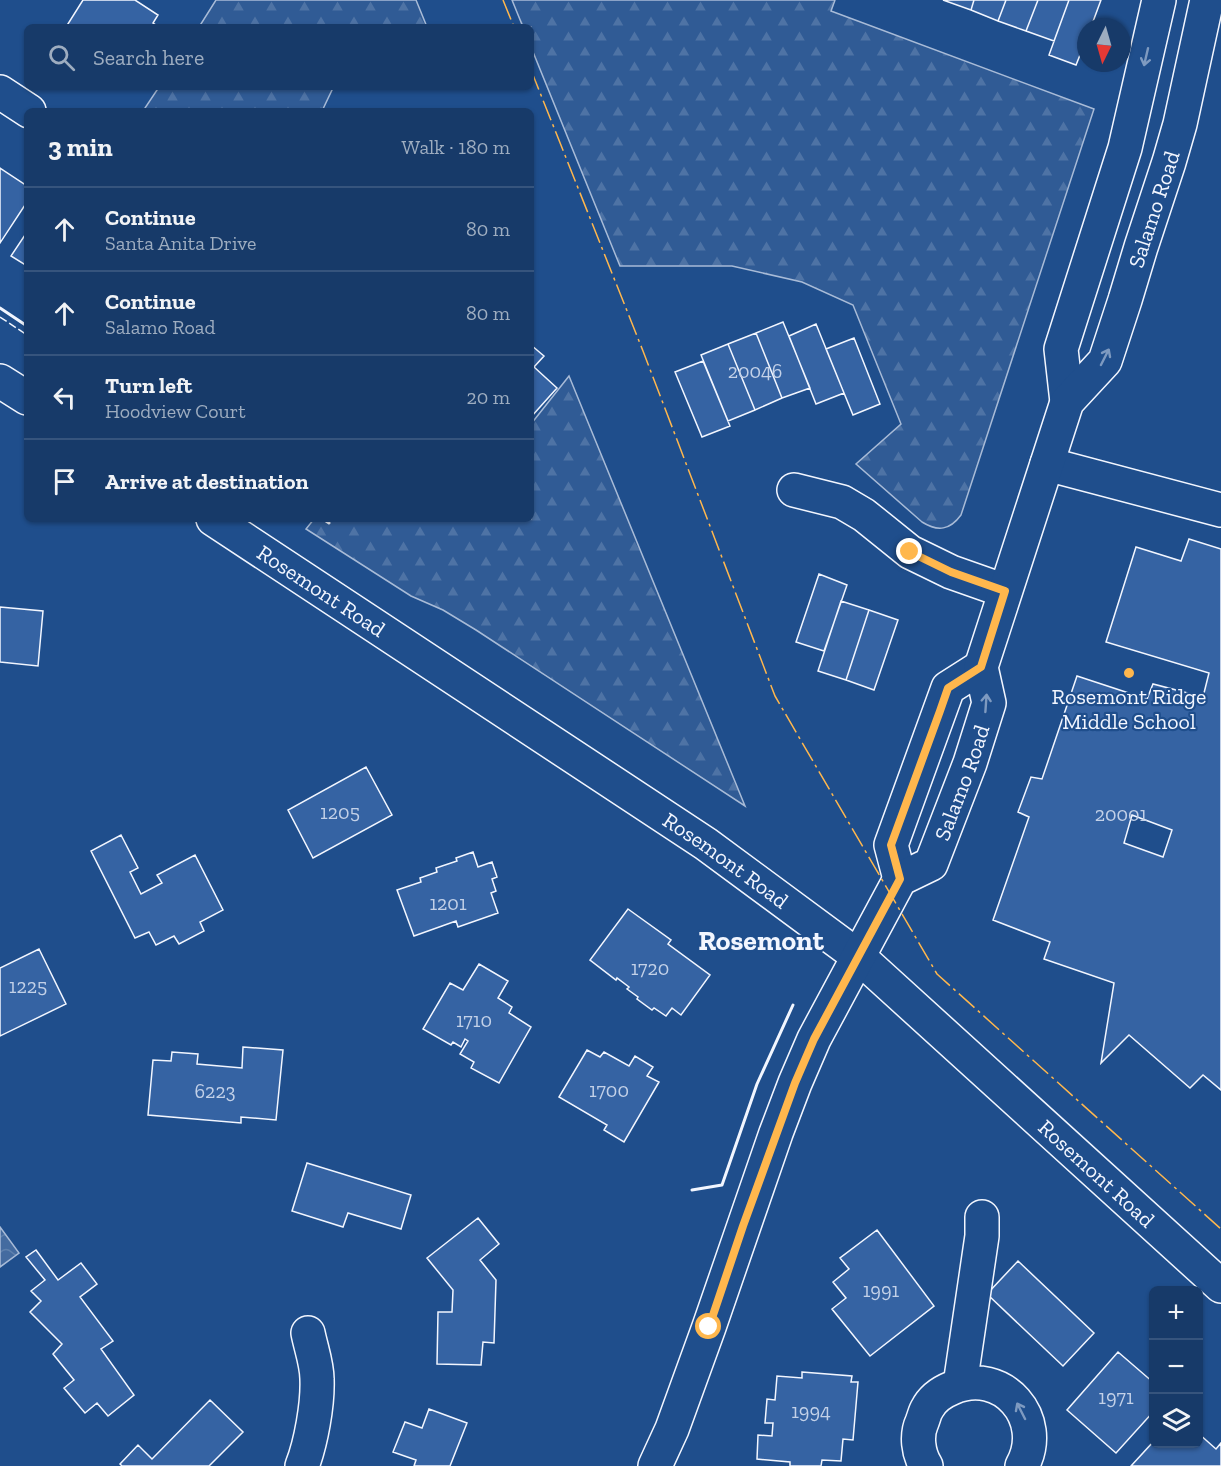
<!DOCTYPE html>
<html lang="en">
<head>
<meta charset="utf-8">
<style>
  body { margin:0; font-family:"Zilla Slab",serif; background:#20416f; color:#f1f3f6 }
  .controls { position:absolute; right:18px; bottom:18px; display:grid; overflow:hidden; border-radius:9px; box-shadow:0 2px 4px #0004 }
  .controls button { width:54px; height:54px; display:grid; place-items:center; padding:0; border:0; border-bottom:2px solid #36547d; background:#173a69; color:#f1f3f6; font:30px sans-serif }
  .compass { position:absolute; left:1077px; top:18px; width:54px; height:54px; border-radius:50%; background:#173a69; box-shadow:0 2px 4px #0004; rotate:185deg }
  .stop { position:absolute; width:18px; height:18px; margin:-14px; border:4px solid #ffb74d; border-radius:50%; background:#fff }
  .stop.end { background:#ffb74d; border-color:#fff; box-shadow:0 2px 6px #0008 }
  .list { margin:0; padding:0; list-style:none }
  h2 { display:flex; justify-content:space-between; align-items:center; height:78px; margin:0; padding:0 24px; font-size:26px }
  h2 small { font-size:20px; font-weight:400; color:#9eadc0 }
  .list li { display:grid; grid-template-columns:39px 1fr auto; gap:18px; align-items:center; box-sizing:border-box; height:84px; padding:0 24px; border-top:2px solid #36547d }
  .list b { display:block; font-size:22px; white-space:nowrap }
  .list p { margin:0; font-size:20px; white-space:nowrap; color:#9eadc0 }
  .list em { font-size:20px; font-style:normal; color:#9eadc0 }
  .icon { flex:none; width:33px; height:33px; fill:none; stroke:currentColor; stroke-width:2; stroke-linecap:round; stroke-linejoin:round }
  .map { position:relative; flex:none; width:1221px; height:1466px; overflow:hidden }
  .search { position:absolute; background:#173a69; box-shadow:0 2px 4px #0004; left:24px; top:24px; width:510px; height:66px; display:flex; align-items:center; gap:15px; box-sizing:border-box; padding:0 21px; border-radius:9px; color:#9eadc0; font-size:22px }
  .panel { position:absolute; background:#173a69; box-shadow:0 2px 4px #0004; left:24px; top:108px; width:510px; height:414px; border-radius:9px }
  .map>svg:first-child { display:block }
  .forest { fill:url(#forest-firs); stroke:#a8bbd7; stroke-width:1.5 }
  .water { fill:url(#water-waves); stroke:#a8bbd7; stroke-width:1.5 }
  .building { fill:#3563a3; stroke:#f2f6ff; stroke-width:1.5; fill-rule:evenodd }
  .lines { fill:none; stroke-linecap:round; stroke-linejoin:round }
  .minor-casing { stroke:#f2f6ff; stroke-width:36 }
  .major-casing { stroke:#f2f6ff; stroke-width:36 }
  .minor { stroke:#1f4e8c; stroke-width:33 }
  .major { stroke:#1f4e8c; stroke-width:33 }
  .fence { stroke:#f2f6ff; stroke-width:1.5; stroke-dasharray:8 3; stroke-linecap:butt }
  .wall { stroke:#f2f6ff; stroke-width:3 }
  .power { stroke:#ffb74d; stroke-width:1.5; stroke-dasharray:21 4.5 3 4.5; stroke-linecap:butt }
  .oneway { stroke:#7e9ac0 }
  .route { stroke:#ffb74d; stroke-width:8 }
  .poi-dot { fill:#ffb74d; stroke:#1f4e8c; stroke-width:2 }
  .labels { text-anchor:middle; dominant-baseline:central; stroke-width:4.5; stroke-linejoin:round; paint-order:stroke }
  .number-label { font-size:20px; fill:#c3d1e8 }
  .street-label { font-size:22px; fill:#f2f6ff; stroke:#1f4e8c }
  .poi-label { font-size:22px; fill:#f2f6ff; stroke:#1f4e8c }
  .district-label { font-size:28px; font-weight:bold; fill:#f2f6ff; stroke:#1f4e8c }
</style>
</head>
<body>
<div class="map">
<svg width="1221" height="1466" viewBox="0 0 1221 1466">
  <defs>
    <pattern id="forest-firs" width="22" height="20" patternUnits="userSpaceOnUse" patternTransform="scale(1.5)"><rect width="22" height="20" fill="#305b95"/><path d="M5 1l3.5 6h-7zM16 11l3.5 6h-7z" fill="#4e73a5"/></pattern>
    <pattern id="water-waves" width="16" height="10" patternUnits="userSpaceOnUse" patternTransform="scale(1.5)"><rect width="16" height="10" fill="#446ba0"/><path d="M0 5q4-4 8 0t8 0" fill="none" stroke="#5f81ae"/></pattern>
  </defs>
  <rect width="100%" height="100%" fill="#1f4e8c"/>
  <path class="forest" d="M216 0H416L427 27H199Z
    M512 0H835L831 11 1094 109 961 515C950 530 938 532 922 522L856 464 901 424 853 305 802 282 732 266H620L531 47V27H523Z
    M159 87H340L333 88 322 111H143Z
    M569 376 745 806 476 630 443 610 411 596 306 529 314 519H531V424Z"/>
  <path class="water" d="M0 1227 19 1253 0 1267Z"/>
  <path class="building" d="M83 0H135L158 15 153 23 159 27H66Z
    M943 0H974L971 10Z
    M974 0H1006L998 21 971 10Z
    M1006 0H1038L1026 31 998 21Z
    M1038 0H1069L1054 41 1026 31Z
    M1069 0H1101L1091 27H1086V40L1076 65 1049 55Z
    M0 168 27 186V202L0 243Z
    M27 232V266L11 256Z
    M783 322 810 388 782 398 756 333Z
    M816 324 844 393 816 404 789 336Z
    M756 333 782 398 755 410 728 344Z
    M854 338 880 404 853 415 826 349Z
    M728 344 755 410 728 421 701 355Z
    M531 345 544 356 534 367 557 388 531 417Z
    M703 361 730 426 702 437 675 372Z
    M1189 539 1221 549V1090L1203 1075 1190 1088 1129 1035 1101 1063 1114 983 1044 959 1050 942 993 920 1029 817 1018 812 1031 777 1042 779 1077 676 1147 699 1153 684 1203 697 1209 673 1106 642 1136 547 1181 561ZM1132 815 1172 830 1163 857 1124 843Z
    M819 574 847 585 824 651 796 642Z
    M841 601 869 610 846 680 818 671Z
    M0 607 43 611 38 666 0 662Z
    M869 610 898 620 874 690 846 680Z
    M366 767 392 815 313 858 288 810Z
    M121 835 138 868 130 872 141 894 162 883 157 875 195 855 223 910 200 922 204 931 179 944 174 936 156 945 149 932 135 938 91 851Z
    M473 852 478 867 492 862 497 877 492 879 496 891 491 893 498 913 458 927 456 921 414 936 397 890 421 882 420 878 437 872 436 868 457 861 456 858Z
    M628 909 671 940 668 944 710 975 681 1015 672 1008 666 1016 654 1008 652 1010 637 999 638 997 627 989 629 987 617 978 616 980 590 960Z
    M39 949 66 1004 0 1036V968Z
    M479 964 508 981 498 998 512 1007 509 1013 531 1027 499 1083 471 1068 474 1062 460 1054 468 1041 465 1039 461 1047 453 1042 451 1045 423 1029 450 983 463 990Z
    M243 1047 283 1050 276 1120 241 1117V1123L148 1115 153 1060 171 1061 172 1052 198 1054 197 1064 242 1068Z
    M587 1050 600 1057 604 1052 629 1066 635 1056 653 1067 647 1076 659 1082 624 1142 604 1130 607 1125 559 1097Z
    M307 1163 411 1195 401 1229 348 1213 343 1227 292 1211Z
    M478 1218 499 1244 480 1260 496 1280 494 1343 483 1342 481 1365 437 1364 438 1312H452L453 1290 427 1258Z
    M877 1230 934 1306 870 1356 832 1309 846 1298 833 1282 849 1269 840 1258Z
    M36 1250 58 1280 81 1263 97 1284 80 1297 113 1341 101 1349 134 1395 108 1416 97 1403 85 1413 64 1388 74 1380 53 1354 62 1344 30 1312 41 1301 31 1291 45 1280 26 1257Z
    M1018 1261 1094 1333 1063 1366 987 1294Z
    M1118 1352 1154 1383V1411L1116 1453 1067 1410Z
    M802 1372 852 1376 851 1382H858L853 1440 843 1439 841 1461 822 1460 821 1466H790V1462L757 1459 758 1435 772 1436 773 1423H765L767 1399 775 1400 777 1376 802 1378Z
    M210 1400 243 1432 209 1466H122L120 1464 138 1445 152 1459Z
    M429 1409 467 1423 450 1466H414L416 1460 393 1452 405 1422 422 1428Z
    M1198 1433 1216 1449 1221 1443V1466H1131L1154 1441V1444H1171L1174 1447 1177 1444H1198Z"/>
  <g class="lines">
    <g class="minor-casing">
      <path id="minor" d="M0 92 29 111
        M1047 464 1221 510
        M794 490 842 502 864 515 910 552 951 572 1005 591
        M960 1385 982 1236V1217
        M302 1466C311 1443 318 1404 317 1379 317 1364 311 1348 308 1333
        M926 1466C918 1453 916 1435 922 1422 924 1417 925 1412 927 1409 932 1399 942 1392 952 1388 1002 1366 1048 1419 1022 1466"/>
    </g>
    <g class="major-casing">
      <g id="major">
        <path d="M0 381 27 398"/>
        <path d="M1067 402 1061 349 1125 148 1159 0"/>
        <path id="s1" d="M213 519 706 844 859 957 1221 1286"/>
        <path d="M900 879 891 845 948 688 981 667"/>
        <path id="s2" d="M655 1466 672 1429 709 1327 776 1133 795 1083 814 1039 900 879 931 864 970 763 989 703 981 667 1067 402 1105 361 1125 300 1141 247 1169 162 1180 124 1207 0"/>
      </g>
    </g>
    <use href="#minor" class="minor"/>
    <use href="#major" class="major"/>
    <path class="fence" d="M0 317 27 335"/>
    <path class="wall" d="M0 308 27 326
      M323 519 329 523
      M692 1190 722 1185 757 1084 793 1005"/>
    <path class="power" d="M503 0 514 27
      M531 70 643 351 775 696 937 974 1221 1229"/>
  </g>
  <defs><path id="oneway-shaft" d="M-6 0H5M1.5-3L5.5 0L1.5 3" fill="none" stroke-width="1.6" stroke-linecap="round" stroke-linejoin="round" transform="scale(1.5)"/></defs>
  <g class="oneway">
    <use href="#oneway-shaft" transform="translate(1146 57) rotate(103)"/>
    <use href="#oneway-shaft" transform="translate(1105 357) rotate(-63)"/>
    <use href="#oneway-shaft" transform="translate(986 703) rotate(-86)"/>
    <use href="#oneway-shaft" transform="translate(1021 1411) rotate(-117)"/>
  </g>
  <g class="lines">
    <path class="route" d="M709 1327 743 1226 795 1083 814 1039 900 879 891 845 940 711 948 688 981 667 1005 591 951 572 910 552"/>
  </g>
  <circle class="poi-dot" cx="1129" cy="673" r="6"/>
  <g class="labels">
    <g class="number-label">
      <text x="755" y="371">20046</text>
      <text x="340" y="812">1205</text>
      <text x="1121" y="814">20001</text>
      <text x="448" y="903">1201</text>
      <text x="650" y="968">1720</text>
      <text x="28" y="986">1225</text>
      <text x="474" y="1020">1710</text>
      <text x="609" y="1090">1700</text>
      <text x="215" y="1091">6223</text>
      <text x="881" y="1290">1991</text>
      <text x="1116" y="1397">1971</text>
      <text x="811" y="1411">1994</text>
    </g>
    <g class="street-label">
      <text stroke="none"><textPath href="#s2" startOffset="1374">Salamo Road</textPath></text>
      <text stroke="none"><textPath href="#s1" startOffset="130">Rosemont Road</textPath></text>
      <text stroke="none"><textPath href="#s2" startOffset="759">Salamo Road</textPath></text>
      <text stroke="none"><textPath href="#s1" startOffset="616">Rosemont Road</textPath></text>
      <text stroke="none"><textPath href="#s1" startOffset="1102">Rosemont Road</textPath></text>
    </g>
    <g class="poi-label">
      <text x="1129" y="696">Rosemont Ridge<tspan x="1129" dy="25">Middle School</tspan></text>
    </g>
    <g class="district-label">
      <text x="761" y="940">Rosemont</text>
    </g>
  </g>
</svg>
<div class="controls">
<button>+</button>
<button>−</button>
<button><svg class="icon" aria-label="layers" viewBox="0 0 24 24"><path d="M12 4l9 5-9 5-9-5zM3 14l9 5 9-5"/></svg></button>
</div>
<svg class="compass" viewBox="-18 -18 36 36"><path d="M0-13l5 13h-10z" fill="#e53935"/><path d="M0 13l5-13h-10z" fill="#9eadc0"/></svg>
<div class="stop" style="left:709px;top:1327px"></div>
<div class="stop end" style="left:910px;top:552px"></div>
<div class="search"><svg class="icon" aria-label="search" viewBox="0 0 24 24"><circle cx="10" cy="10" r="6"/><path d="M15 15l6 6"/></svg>Search here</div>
<section class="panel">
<h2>3 min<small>Walk · 180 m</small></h2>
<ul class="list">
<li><svg class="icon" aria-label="ahead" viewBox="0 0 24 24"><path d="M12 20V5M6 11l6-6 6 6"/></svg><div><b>Continue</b><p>Santa Anita Drive</p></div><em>80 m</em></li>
<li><svg class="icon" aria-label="ahead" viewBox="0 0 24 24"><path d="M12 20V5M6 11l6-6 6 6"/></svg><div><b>Continue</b><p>Salamo Road</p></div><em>80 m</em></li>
<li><svg class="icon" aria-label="left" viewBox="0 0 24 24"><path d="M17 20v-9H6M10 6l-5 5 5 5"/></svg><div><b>Turn left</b><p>Hoodview Court</p></div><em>20 m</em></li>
<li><svg class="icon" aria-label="arrive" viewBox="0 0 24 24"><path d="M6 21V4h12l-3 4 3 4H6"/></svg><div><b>Arrive at destination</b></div></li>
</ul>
</section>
</div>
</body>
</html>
